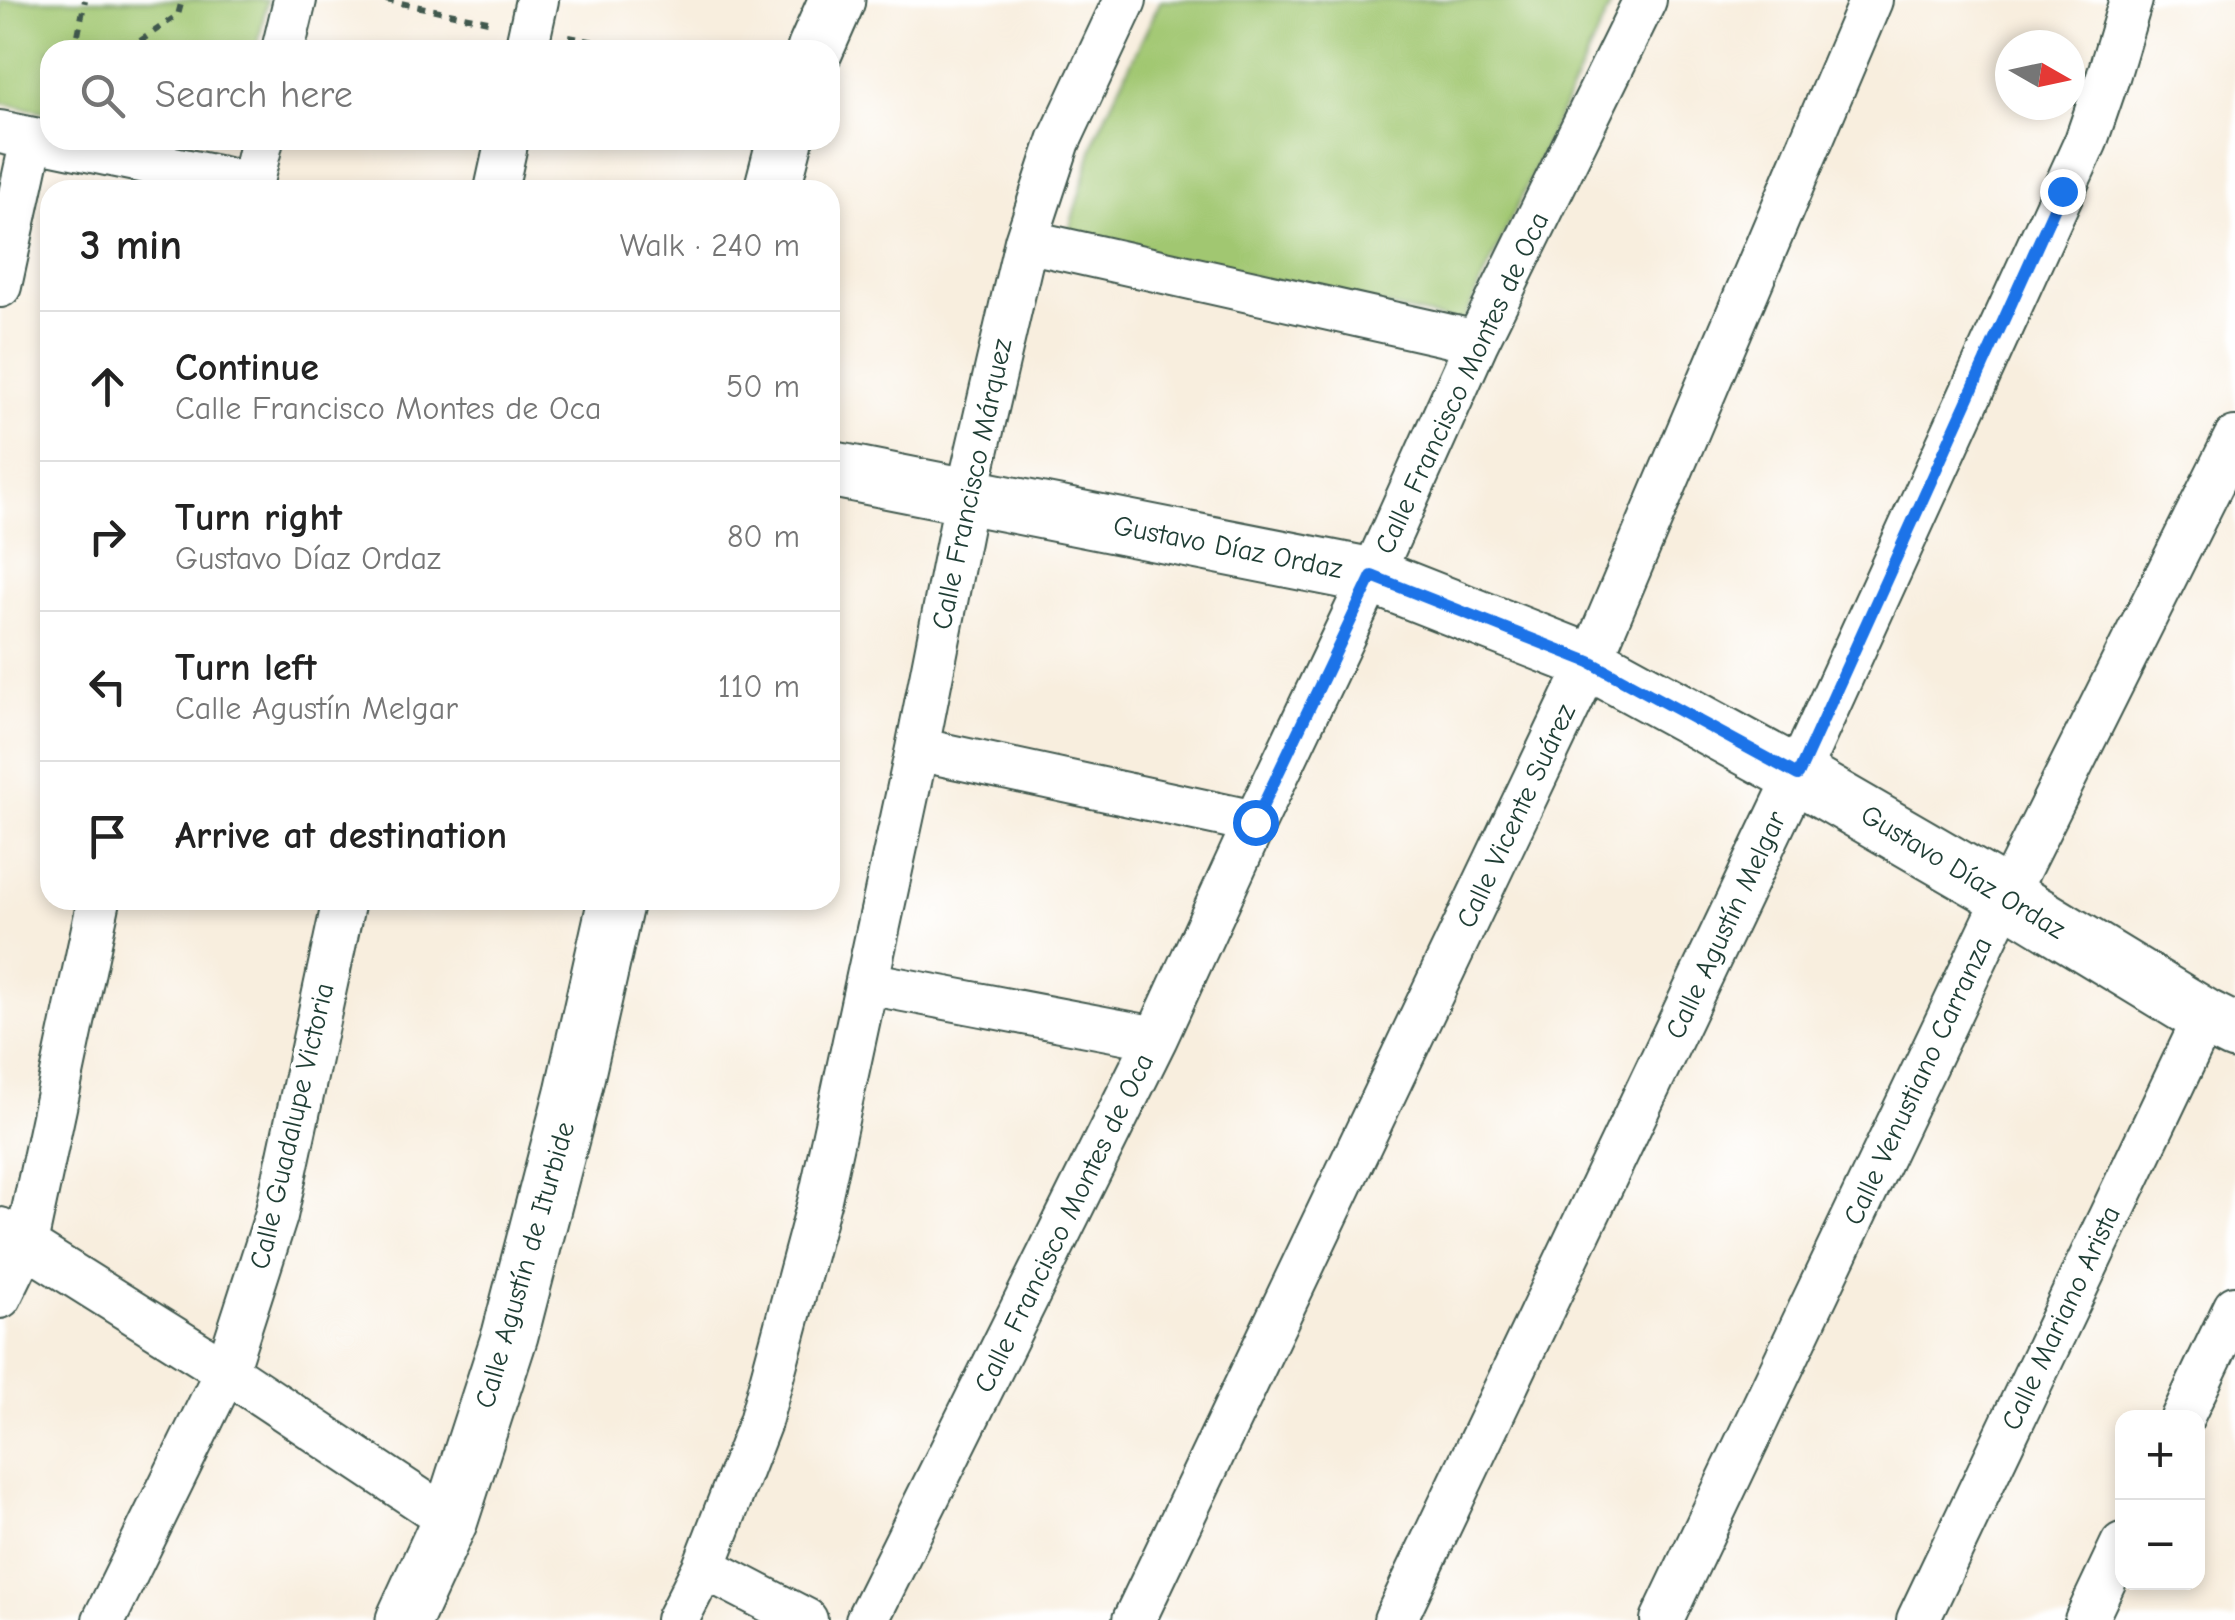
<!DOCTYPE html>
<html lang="en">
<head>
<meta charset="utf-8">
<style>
  body { margin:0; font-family:"Comic Neue",sans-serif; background:#f2f2f2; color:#222 }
  .controls { position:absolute; right:30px; bottom:30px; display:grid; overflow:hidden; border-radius:20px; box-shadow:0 5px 15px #0003 }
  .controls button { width:90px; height:90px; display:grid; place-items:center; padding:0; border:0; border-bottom:2px solid #e0e0e0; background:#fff; color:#222; font:50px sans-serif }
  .compass { position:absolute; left:1995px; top:30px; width:90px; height:90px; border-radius:50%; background:#fff; box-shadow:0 5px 15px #0003; rotate:99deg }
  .stop { position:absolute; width:30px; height:30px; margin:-22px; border:8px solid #1a73e8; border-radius:50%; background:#fff }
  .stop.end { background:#1a73e8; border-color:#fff; box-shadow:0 2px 10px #0008 }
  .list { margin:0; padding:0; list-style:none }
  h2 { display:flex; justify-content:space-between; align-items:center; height:130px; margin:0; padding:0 40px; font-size:42px }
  h2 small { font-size:32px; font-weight:400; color:#767676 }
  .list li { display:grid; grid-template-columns:65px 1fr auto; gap:30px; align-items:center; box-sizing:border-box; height:150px; padding:0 40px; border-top:2px solid #e0e0e0 }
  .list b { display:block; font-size:38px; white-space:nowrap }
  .list p { margin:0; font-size:32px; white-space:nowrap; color:#767676 }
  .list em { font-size:32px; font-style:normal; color:#767676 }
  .icon { flex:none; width:55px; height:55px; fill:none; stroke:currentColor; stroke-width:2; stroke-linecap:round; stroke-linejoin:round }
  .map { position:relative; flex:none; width:2235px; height:1620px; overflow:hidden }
  .search { position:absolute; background:#fff; box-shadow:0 5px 15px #0003; left:40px; top:40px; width:800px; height:110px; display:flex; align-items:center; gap:25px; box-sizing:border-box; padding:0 35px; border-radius:30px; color:#767676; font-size:38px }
  .panel { position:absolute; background:#fff; box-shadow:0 5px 15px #0003; left:40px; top:180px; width:800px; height:730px; border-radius:30px }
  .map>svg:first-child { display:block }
  .green { fill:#a1c771; stroke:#608252; stroke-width:2.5 }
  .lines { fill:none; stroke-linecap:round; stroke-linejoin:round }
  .street-casing { stroke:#40584e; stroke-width:46 }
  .secondary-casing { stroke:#40584e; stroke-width:59 }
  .path { stroke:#40584e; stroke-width:6; stroke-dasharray:8 8; stroke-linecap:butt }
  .street { stroke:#fff; stroke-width:42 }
  .secondary { stroke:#fff; stroke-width:55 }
  .route { stroke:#1a73e8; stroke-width:12 }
  .labels { text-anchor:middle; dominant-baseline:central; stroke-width:10; stroke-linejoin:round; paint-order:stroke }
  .street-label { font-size:28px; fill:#1f3d34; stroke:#fff }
</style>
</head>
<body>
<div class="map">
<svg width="2235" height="1620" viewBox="0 0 2235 1620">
  <rect width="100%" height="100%" fill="#fff"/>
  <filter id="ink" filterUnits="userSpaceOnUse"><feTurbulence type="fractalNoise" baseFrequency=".01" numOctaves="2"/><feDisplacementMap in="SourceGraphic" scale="20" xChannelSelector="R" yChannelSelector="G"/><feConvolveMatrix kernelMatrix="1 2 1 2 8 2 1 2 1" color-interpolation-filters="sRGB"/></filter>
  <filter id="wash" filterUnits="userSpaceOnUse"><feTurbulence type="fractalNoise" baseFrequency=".0048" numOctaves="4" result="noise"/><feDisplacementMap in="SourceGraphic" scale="40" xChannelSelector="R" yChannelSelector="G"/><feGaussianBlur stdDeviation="2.25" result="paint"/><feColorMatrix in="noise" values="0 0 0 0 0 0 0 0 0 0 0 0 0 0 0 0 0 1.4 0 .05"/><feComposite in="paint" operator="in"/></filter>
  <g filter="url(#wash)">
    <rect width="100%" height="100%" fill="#f8eede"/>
    <path class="green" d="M0 0H267L257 50H50V113L0 103Z
      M1161 0H1613L1463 323 1067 237 1097 133Z"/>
  </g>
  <g filter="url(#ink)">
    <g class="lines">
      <g class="street-casing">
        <path id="street" d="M283 50 295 0
          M526 50 537 0
          M0 132 251 184
          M250 190 262 140
          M496 190 507 140
          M1026 241 1477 342
          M0 286 32 139
          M917 749 1255 822
          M867 983 1156 1038
          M0 1229 226 1371 450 1520
          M0 1297 26 1244 99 900
          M2182 1418 2235 1307
          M704 1567 806 1620
          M104 1620 226 1371 276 1216 344 900
          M677 1620 704 1567 760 1422 820 1199 917 749 967 495 1026 241 1059 141 1125 0
          M867 1620 1156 1038 1255 822 1372 576 1477 342 1645 0
          M1134 1620 1590 662 1871 0
          M1395 1620 1797 775 2086 141 2108 77 2131 0
          M1662 1620 2006 896 2235 438
          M1918 1620 2205 1017
          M2086 1620 2122 1544"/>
      </g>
      <g class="secondary-casing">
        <path id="secondary" d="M815 50 837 0
          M772 190 785 140
          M830 469 1372 576 1590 662 1797 775 2006 896 2205 1017 2235 1032
          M404 1620 450 1520 510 1335 573 1092 616 900"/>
      </g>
      <path class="path" d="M386 0 493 22
        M569 37 637 50
        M75 50 85 0
        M127 50 178 15 182 0"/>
      <use href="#street" class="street"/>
      <use href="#secondary" class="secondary"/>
    </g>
  </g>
  <g class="lines" filter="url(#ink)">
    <path class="route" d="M1255 822 1372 576 1590 662 1798 775 2062 191"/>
  </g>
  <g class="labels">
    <g class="street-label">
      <text transform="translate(1462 383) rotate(-65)">Calle Francisco Montes de Oca</text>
      <text transform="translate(972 484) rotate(-78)">Calle Francisco Márquez</text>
      <text transform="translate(1228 547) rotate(11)">Gustavo Díaz Ordaz</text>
      <text transform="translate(1516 816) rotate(-65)">Calle Vicente Suárez</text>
      <text transform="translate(1963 872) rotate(31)">Gustavo Díaz Ordaz</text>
      <text transform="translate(1726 925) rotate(-65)">Calle Agustín Melgar</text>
      <text transform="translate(1918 1081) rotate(-65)">Calle Venustiano Carranza</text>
      <text transform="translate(292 1126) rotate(-77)">Calle Guadalupe Victoria</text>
      <text transform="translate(1064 1223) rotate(-64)">Calle Francisco Montes de Oca</text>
      <text transform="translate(525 1265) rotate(-74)">Calle Agustín de Iturbide</text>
      <text transform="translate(2061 1318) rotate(-65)">Calle Mariano Arista</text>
    </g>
  </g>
</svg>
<div class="controls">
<button>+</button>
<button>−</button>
</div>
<svg class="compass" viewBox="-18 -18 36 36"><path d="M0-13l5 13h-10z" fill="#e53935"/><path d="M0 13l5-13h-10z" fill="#767676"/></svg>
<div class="stop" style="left:1255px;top:822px"></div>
<div class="stop end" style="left:2062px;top:191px"></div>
<div class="search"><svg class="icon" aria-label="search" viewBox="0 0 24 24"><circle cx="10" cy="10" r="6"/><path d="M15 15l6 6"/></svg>Search here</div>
<section class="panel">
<h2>3 min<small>Walk · 240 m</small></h2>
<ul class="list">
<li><svg class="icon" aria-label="ahead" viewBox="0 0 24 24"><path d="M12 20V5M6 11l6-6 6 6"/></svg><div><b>Continue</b><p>Calle Francisco Montes de Oca</p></div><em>50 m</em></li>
<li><svg class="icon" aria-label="right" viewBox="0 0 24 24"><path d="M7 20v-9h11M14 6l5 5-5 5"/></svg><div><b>Turn right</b><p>Gustavo Díaz Ordaz</p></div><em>80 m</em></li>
<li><svg class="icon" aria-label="left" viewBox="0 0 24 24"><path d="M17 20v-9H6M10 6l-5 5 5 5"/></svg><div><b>Turn left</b><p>Calle Agustín Melgar</p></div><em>110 m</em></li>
<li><svg class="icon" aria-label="arrive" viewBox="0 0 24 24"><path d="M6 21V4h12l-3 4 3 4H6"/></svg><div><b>Arrive at destination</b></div></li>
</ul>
</section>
</div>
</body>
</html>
